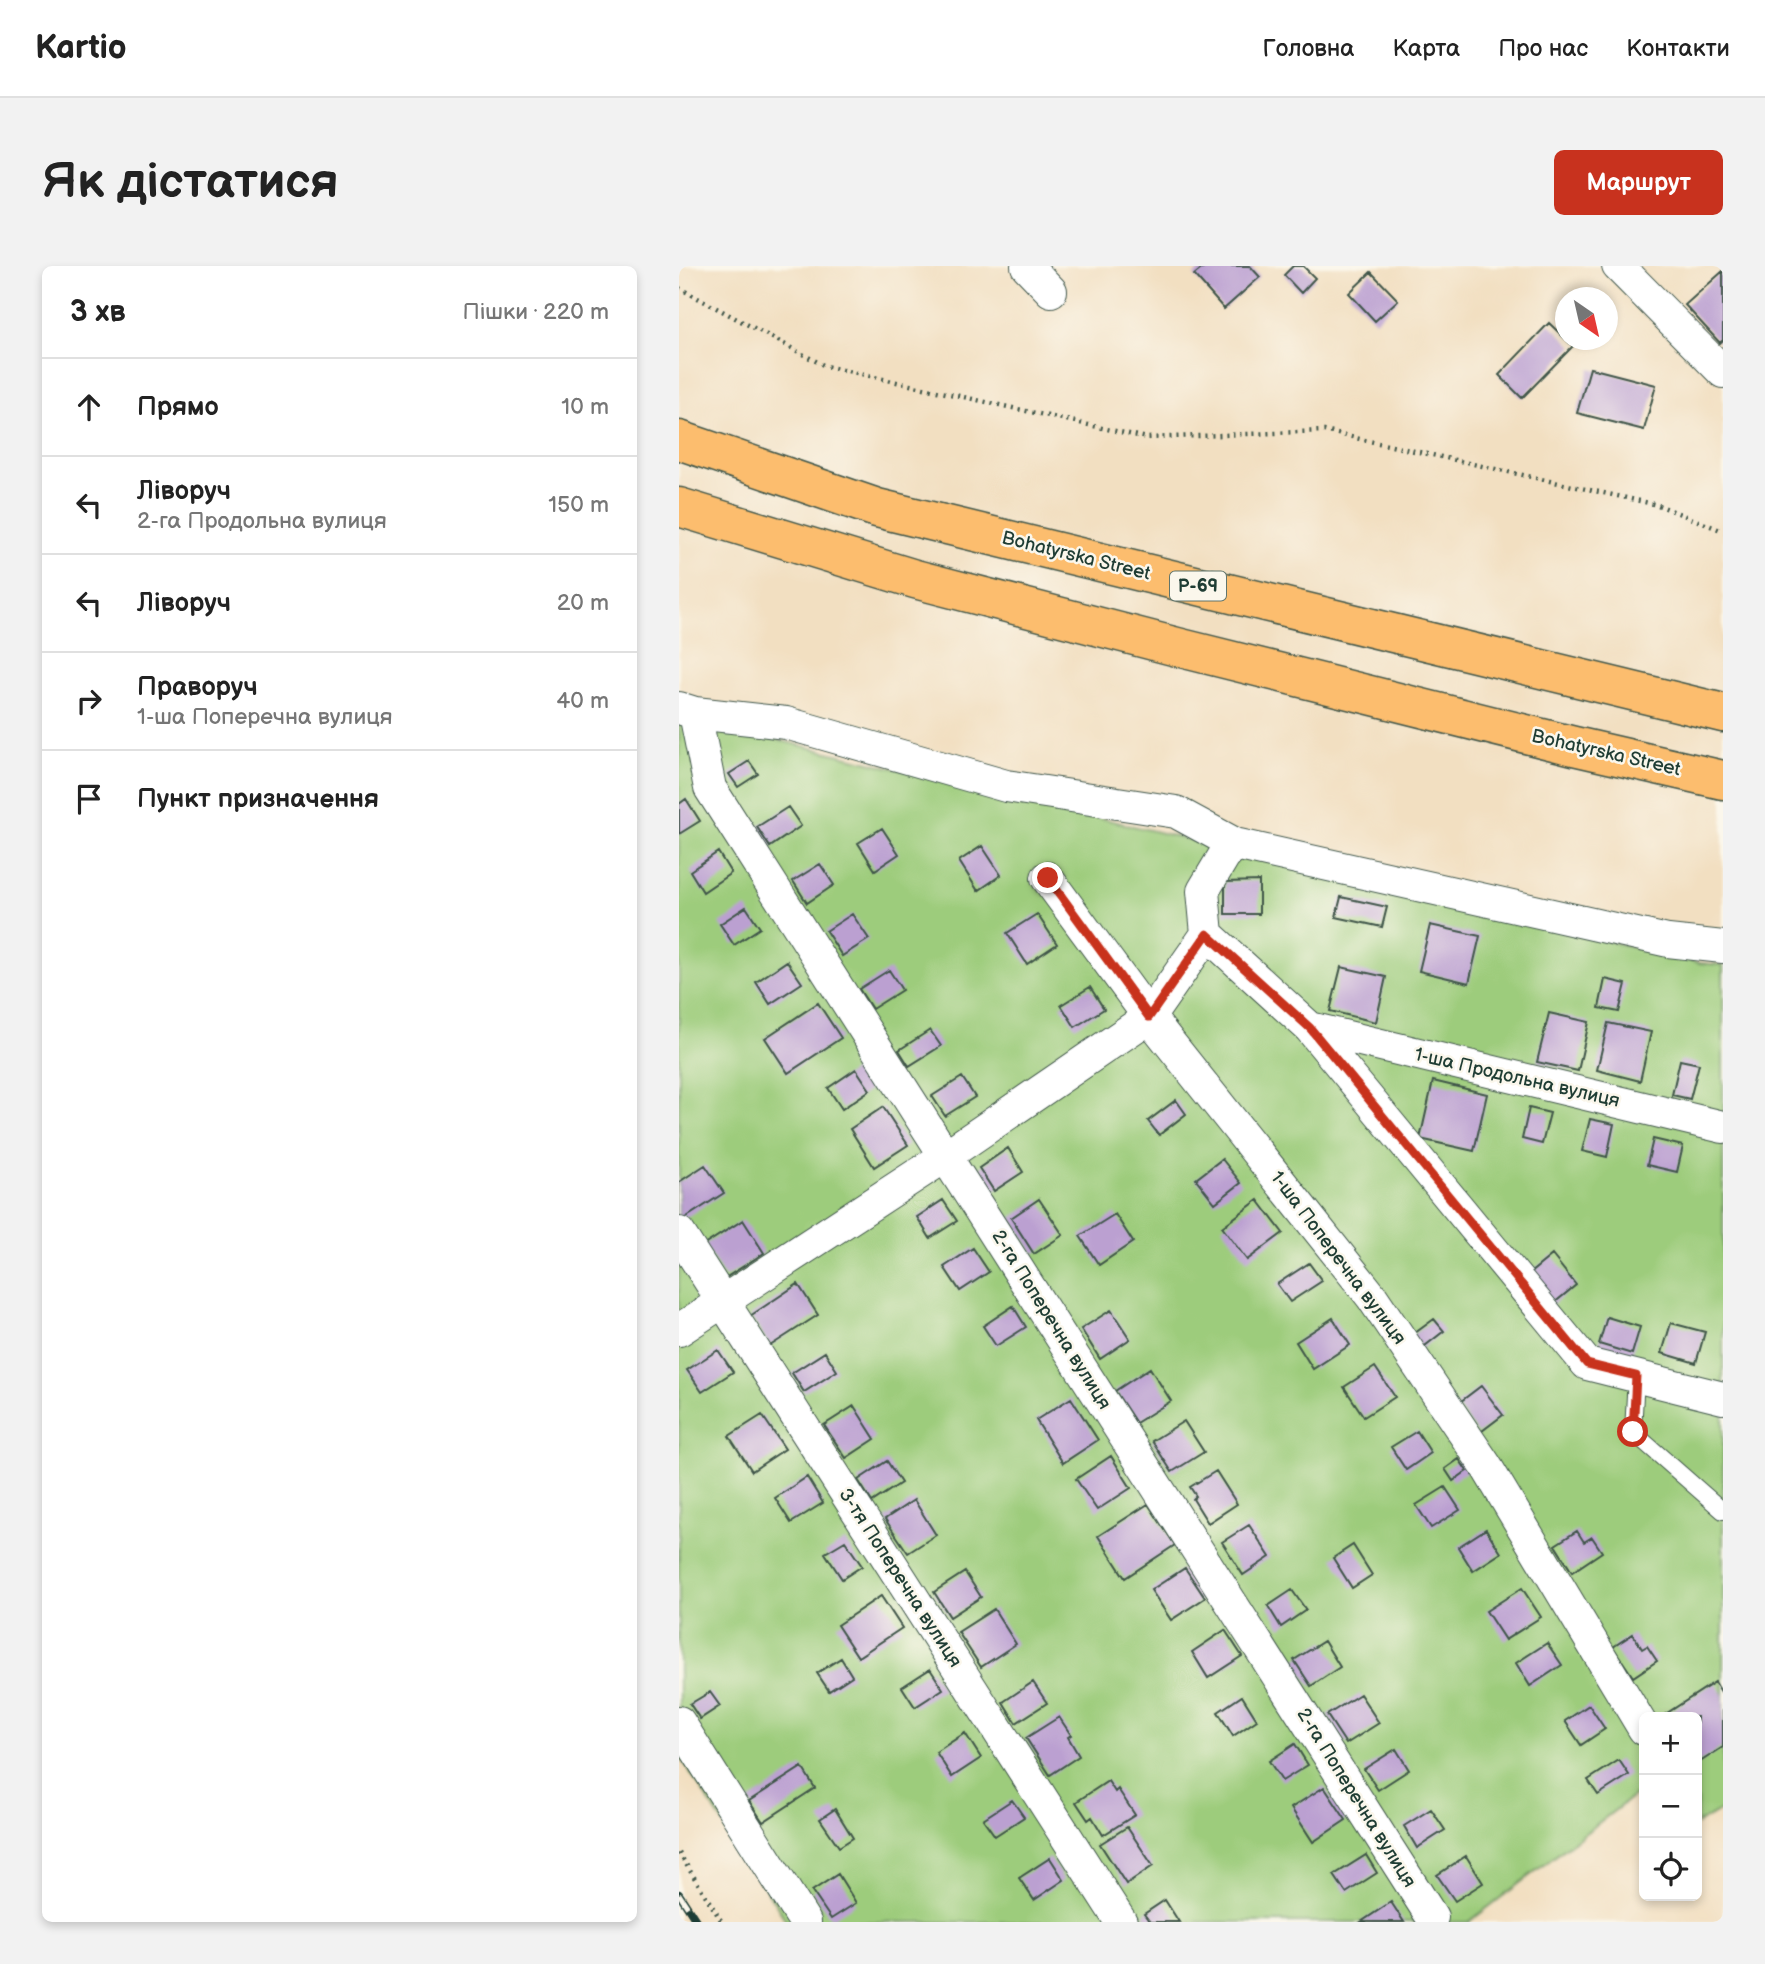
<!DOCTYPE html>
<html lang="uk">
<head>
<meta charset="utf-8">
<style>
  body { margin:0; font-family:"Balsamiq Sans",sans-serif; background:#f2f2f2; color:#222 }
  .controls { position:absolute; right:21px; bottom:21px; display:grid; overflow:hidden; border-radius:10px; box-shadow:0 4px 10px #0003 }
  .controls button { width:63px; height:63px; display:grid; place-items:center; padding:0; border:0; border-bottom:2px solid #e0e0e0; background:#fff; color:#222; font:35px sans-serif }
  .compass { position:absolute; left:876px; top:21px; width:63px; height:63px; border-radius:50%; background:#fff; box-shadow:0 4px 10px #0003; rotate:146deg }
  .stop { position:absolute; width:21px; height:21px; margin:-16px; border:5px solid #c8321e; border-radius:50%; background:#fff }
  .stop.end { background:#c8321e; border-color:#fff; box-shadow:0 2px 7px #0008 }
  .list { margin:0; padding:0; list-style:none }
  h2 { display:flex; justify-content:space-between; align-items:center; height:91px; margin:0; padding:0 28px; font-size:30px }
  h2 small { font-size:23px; font-weight:400; color:#767676 }
  .list li { display:grid; grid-template-columns:46px 1fr auto; gap:21px; align-items:center; box-sizing:border-box; height:98px; padding:0 28px; border-top:2px solid #e0e0e0 }
  .list b { display:block; font-size:26px; white-space:nowrap }
  .list p { margin:0; font-size:23px; white-space:nowrap; color:#767676 }
  .list em { font-size:23px; font-style:normal; color:#767676 }
  .icon { flex:none; width:38px; height:38px; fill:none; stroke:currentColor; stroke-width:2; stroke-linecap:round; stroke-linejoin:round }
  .map { position:relative; flex:none; width:1044px; height:1656px; overflow:hidden; border-radius:10px }
  header { display:flex; align-items:center; gap:42px; box-sizing:border-box; height:98px; padding:0 35px; background:#fff; border-bottom:2px solid #e0e0e0 }
  header strong { font-size:33px }
  nav { display:flex; gap:38px; margin-inline-start:auto; font-size:24px }
  .intro { display:flex; align-items:center; justify-content:space-between; box-sizing:border-box; height:168px; padding:0 42px }
  h1 { margin:0; font-size:49px }
  .button { padding:18px 32px; border-radius:10px; background:#c8321e; color:#fff; font-size:24px; font-weight:700 }
  main { display:flex; gap:42px; padding:0 42px }
  aside { flex:1; background:#fff; border-radius:10px; box-shadow:0 4px 10px #0003 }
  .map>svg:first-child { display:block }
  .green { fill:#9dcc7b; stroke:#5e8458; stroke-width:2 }
  .building { fill:#bba0d1 }
  .lines { fill:none; stroke-linecap:round; stroke-linejoin:round }
  .lane-casing { stroke:#3f5549; stroke-width:18 }
  .street-casing { stroke:#3f5549; stroke-width:34 }
  .primary-casing { stroke:#3f5549; stroke-width:41 }
  .path { stroke:#3f5549; stroke-width:4.5; stroke-dasharray:2 5; stroke-linecap:butt }
  .lane { stroke:#fff; stroke-width:16 }
  .street { stroke:#fff; stroke-width:32 }
  .primary { stroke:#fcbd6e; stroke-width:38 }
  .rail-casing { stroke:#1f3d34; stroke-width:8 }
  .rail { stroke:#fbf7ec; stroke-width:5; stroke-dasharray:16; stroke-linecap:butt }
  .route { stroke:#c8321e; stroke-width:9 }
  .labels { text-anchor:middle; dominant-baseline:central; stroke-width:5; stroke-linejoin:round; paint-order:stroke }
  .shield { fill:#fbf7ec; stroke:#61756b; stroke-width:2 }
  .shield-label { font-size:18px; font-weight:bold; fill:#1f3d34 }
  .street-label { font-size:19px; fill:#1f3d34; stroke:#fbf7ec }
</style>
</head>
<body>
<header>
<strong>Kartio</strong>
<nav><a>Головна</a><a>Карта</a><a>Про нас</a><a>Контакти</a></nav>
</header>
<div class="intro"><h1>Як дістатися</h1><a class="button">Маршрут</a></div>
<main>
<aside>
<h2>3 хв<small>Пішки · 220 m</small></h2>
<ul class="list">
<li><svg class="icon" aria-label="ahead" viewBox="0 0 24 24"><path d="M12 20V5M6 11l6-6 6 6"/></svg><div><b>Прямо</b></div><em>10 m</em></li>
<li><svg class="icon" aria-label="left" viewBox="0 0 24 24"><path d="M17 20v-9H6M10 6l-5 5 5 5"/></svg><div><b>Ліворуч</b><p>2-га Продольна вулиця</p></div><em>150 m</em></li>
<li><svg class="icon" aria-label="left" viewBox="0 0 24 24"><path d="M17 20v-9H6M10 6l-5 5 5 5"/></svg><div><b>Ліворуч</b></div><em>20 m</em></li>
<li><svg class="icon" aria-label="right" viewBox="0 0 24 24"><path d="M7 20v-9h11M14 6l5 5-5 5"/></svg><div><b>Праворуч</b><p>1-ша Поперечна вулиця</p></div><em>40 m</em></li>
<li><svg class="icon" aria-label="arrive" viewBox="0 0 24 24"><path d="M6 21V4h12l-3 4 3 4H6"/></svg><div><b>Пункт призначення</b></div></li>
</ul>
</aside>
<div class="map">
<svg width="1044" height="1656" viewBox="0 0 1044 1656">
  <rect width="100%" height="100%" fill="#fbf7ec"/>
  <filter id="ink" filterUnits="userSpaceOnUse"><feTurbulence type="fractalNoise" baseFrequency=".0143" numOctaves="2"/><feDisplacementMap in="SourceGraphic" scale="14" xChannelSelector="R" yChannelSelector="G"/><feConvolveMatrix kernelMatrix="1 2 1 2 8 2 1 2 1" color-interpolation-filters="sRGB"/></filter>
  <filter id="wash" filterUnits="userSpaceOnUse"><feTurbulence type="fractalNoise" baseFrequency=".00686" numOctaves="4" result="noise"/><feDisplacementMap in="SourceGraphic" scale="28" xChannelSelector="R" yChannelSelector="G"/><feGaussianBlur stdDeviation="1.57" result="paint"/><feColorMatrix in="noise" values="0 0 0 0 0 0 0 0 0 0 0 0 0 0 0 0 0 1.4 0 .05"/><feComposite in="paint" operator="in"/></filter>
  <g filter="url(#wash)">
    <rect width="100%" height="100%" fill="#f2dfc1"/>
    <path class="green" d="M0 450 1020 697 1044 699V1543L1018 1558V1451H965V1522L790 1656H108L0 1489Z"/>
    <g id="blocks">
      <path class="building" d="M526 0H571L581 11 545 43 515 9Z
        M614 0H624L636 12 622 27 605 9Z
        M1044 5V74L1041 77 1006 39Z
        M692 6 719 34 696 55 670 27Z
        M870 57 894 80 843 132 820 109Z
        M911 102 977 119 965 164 898 147Z
        M70 495 79 508 59 521 50 508Z
        M7 533 21 555 0 568V538Z
        M109 541 122 560 91 581 78 561Z
        M203 562 220 588 196 604 179 577Z
        M303 580 322 609 299 625 280 595Z
        M39 586 52 607 24 626 11 605Z
        M141 598 155 619 128 637 114 615Z
        M580 615V648H546V616Z
        M662 631 708 641 703 661 657 651Z
        M67 641 81 662 55 679 41 658Z
        M173 648 190 673 163 690 147 665Z
        M358 648 378 678 348 698 328 667Z
        M751 659 801 670 790 717 740 705Z
        M108 695 123 717 91 738 77 716Z
        M662 701 707 711 697 756 651 745Z
        M210 704 223 724 193 743 180 723Z
        M926 713 947 718 940 746 920 742Z
        M411 721 425 743 396 761 382 739Z
        M139 737 162 772 109 807 86 772Z
        M870 747 910 756 899 805 858 796Z
        M929 757 972 766 961 815 918 804Z
        M251 764 262 780 230 800 220 784Z
        M1001 794 1020 798 1011 833 993 829Z
        M177 803 191 824 163 843 149 822Z
        M283 811 296 831 266 850 253 830Z
        M754 815 808 828 795 885 741 873Z
        M497 834 507 848 480 869 469 855Z
        M204 841 229 879 195 901 171 863Z
        M850 842 871 847 863 878 843 873Z
        M911 853 935 858 928 891 903 885Z
        M974 873 1004 880 998 906 968 899Z
        M329 882 344 906 315 925 300 902Z
        M543 893 562 917 536 937 517 913Z
        M26 899 45 927 3 954 0 949V916Z
        M360 933 384 969 355 988 332 952Z
        M264 934 278 955 251 972 238 951Z
        M579 934 604 967 568 994 543 961Z
        M436 948 454 976 420 999 401 970Z
        M64 954 85 987 46 1012 25 979Z
        M294 982 310 1006 281 1025 265 1001Z
        M873 989 897 1019 869 1042 845 1012Z
        M630 997 643 1015 611 1036 598 1018Z
        M119 1018 139 1049 91 1080 71 1050Z
        M334 1040 347 1061 317 1080 304 1060Z
        M432 1044 451 1073 421 1093 402 1063Z
        M928 1051 961 1061 953 1088 920 1078Z
        M654 1052 671 1079 634 1103 617 1076Z
        M755 1053 765 1065 742 1083 732 1070Z
        M992 1057 1026 1066 1017 1097 983 1087Z
        M39 1084 54 1106 23 1126 8 1104Z
        M146 1086 158 1105 125 1126 113 1107Z
        M696 1101 716 1131 685 1151 665 1121Z
        M471 1102 492 1135 457 1157 436 1125Z
        M802 1120 824 1149 799 1168 777 1139Z
        M392 1132 419 1174 384 1197 357 1154Z
        M175 1140 196 1173 167 1192 145 1159Z
        M83 1149 106 1183 73 1205 50 1170Z
        M505 1155 525 1186 493 1206 473 1175Z
        M738 1165 752 1187 727 1204 712 1181Z
        M432 1190 452 1222 418 1244 397 1213Z
        M780 1193 788 1205 774 1215 766 1203Z
        M208 1195 222 1217 193 1236 179 1214Z
        M537 1205 558 1238 529 1257 514 1233 517 1230 511 1221Z
        M128 1211 144 1237 112 1257 96 1232Z
        M766 1221 781 1244 752 1262 737 1239Z
        M235 1234 257 1269 229 1287 206 1253Z
        M469 1238 496 1279 446 1312 419 1270Z
        M570 1259 591 1291 564 1309 543 1276Z
        M807 1263 822 1287 794 1305 779 1281Z
        M898 1265 905 1276 913 1271 923 1286 893 1306 876 1279Z
        M166 1275 183 1300 163 1313 146 1287Z
        M674 1279 693 1309 673 1322 654 1292Z
        M506 1302 526 1332 492 1354 472 1324Z
        M286 1306 302 1331 271 1351 255 1326Z
        M843 1322 862 1351 826 1374 807 1345Z
        M613 1324 627 1344 602 1361 589 1340Z
        M202 1330 223 1362 179 1391 158 1359Z
        M315 1343 337 1378 302 1401 279 1366Z
        M546 1364 563 1390 529 1412 513 1386Z
        M954 1368 963 1383 968 1380 978 1395 954 1411 934 1381Z
        M645 1375 661 1401 632 1420 615 1394Z
        M868 1377 883 1399 851 1420 837 1397Z
        M162 1392 173 1410 150 1425 138 1407Z
        M251 1403 264 1423 236 1441 223 1421Z
        M354 1416 368 1437 337 1457 324 1436Z
        M1036 1416 1044 1429V1481L1018 1498V1451H982Z
        M31 1426 41 1440 21 1453 11 1438Z
        M681 1428 700 1457 667 1478 648 1449Z
        M563 1430 578 1454 554 1470 539 1446Z
        M910 1439 926 1463 902 1479 886 1455Z
        M380 1451 392 1469 389 1471 400 1490 371 1509 347 1472Z
        M286 1467 302 1492 273 1511 257 1486Z
        M616 1478 629 1499 603 1515 590 1495Z
        M717 1483 730 1504 699 1524 685 1503Z
        M940 1494 950 1509 919 1529 909 1514Z
        M123 1501 136 1522 84 1556 70 1535Z
        M429 1515 436 1526 439 1523 456 1549 424 1569 413 1551 409 1554 397 1536Z
        M645 1521 667 1554 634 1576 612 1542Z
        M333 1534 345 1551 316 1570 304 1553Z
        M156 1543 174 1572 160 1581 141 1553Z
        M752 1543 766 1564 738 1582 725 1560Z
        M448 1561 474 1600 447 1618 421 1578Z
        M687 1589 698 1607 667 1627 655 1609Z
        M787 1590 804 1617 776 1635 758 1609Z
        M371 1592 385 1614 355 1634 340 1612Z
        M159 1608 177 1637 152 1653 133 1625Z
        M486 1634 500 1656H471L465 1648Z
        M712 1636 725 1656H682Z"/>
    </g>
  </g>
  <g filter="url(#ink)">
    <use href="#blocks" fill-opacity="0" stroke="#3f5549" stroke-width="2"/>
    <g class="lines">
      <g class="lane-casing">
        <path id="lane" d="M957 1110 954 1166 1044 1245"/>
      </g>
      <g class="street-casing">
        <path id="street" d="M348 0 372 25
          M939 0 1044 106
          M0 442 16 447 107 457 327 520 497 546 556 578 989 675 1044 681
          M16 447 31 522 753 1651
          M368 612 470 751 693 1031 807 1200 965 1463
          M528 668 631 762 908 1098 1044 1132
          M631 762 1044 861
          M0 967 442 1656
          M0 1064 268 889 470 751 528 668 524 625 545 590 556 578
          M0 1456 126 1656"/>
      </g>
      <g class="primary-casing">
        <path id="primary" d="M0 174 198 242 1044 447
          M0 241 236 313 502 382 895 480 1044 514"/>
      </g>
      <path class="path" d="M0 22 146 100 468 172 645 165 979 239 1044 265
        M0 1587 43 1656"/>
      <use href="#lane" class="lane"/>
      <use href="#street" class="street"/>
      <use href="#primary" class="primary"/>
      <g class="rail-casing">
        <path id="rail" d="M0 1628 18 1656"/>
      </g>
      <use href="#rail" class="rail"/>
    </g>
  </g>
  <g class="lines" filter="url(#ink)">
    <path class="route" d="M369 612 470 751 528 668 631 762 908 1098 957 1110 954 1166"/>
  </g>
  <g class="labels">
    <rect class="shield" x="491" y="305.5" width="56" height="29" rx="5"/>
    <g class="shield-label">
      <text x="519" y="320">Р-69</text>
    </g>
    <g class="street-label">
      <text transform="translate(397 290) rotate(14)">Bohatyrska Street</text>
      <text transform="translate(927 487) rotate(13)">Bohatyrska Street</text>
      <text transform="translate(838 812) rotate(13)">1-ша Продольна вулиця</text>
      <text transform="translate(659 992) rotate(53)">1-ша Поперечна вулиця</text>
      <text transform="translate(372 1054) rotate(58)">2-га Поперечна вулиця</text>
      <text transform="translate(221 1312) rotate(57)">3-тя Поперечна вулиця</text>
      <text transform="translate(677 1532) rotate(58)">2-га Поперечна вулиця</text>
    </g>
  </g>
</svg>
<div class="controls">
<button>+</button>
<button>−</button>
<button><svg class="icon" aria-label="locate" viewBox="0 0 24 24"><circle cx="12" cy="12" r="6"/><path d="M12 2v4M12 18v4M2 12h4M18 12h4"/></svg></button>
</div>
<svg class="compass" viewBox="-18 -18 36 36"><path d="M0-13l5 13h-10z" fill="#e53935"/><path d="M0 13l5-13h-10z" fill="#767676"/></svg>
<div class="stop" style="left:954px;top:1166px"></div>
<div class="stop end" style="left:369px;top:612px"></div>
</div>
</main>
</body>
</html>
